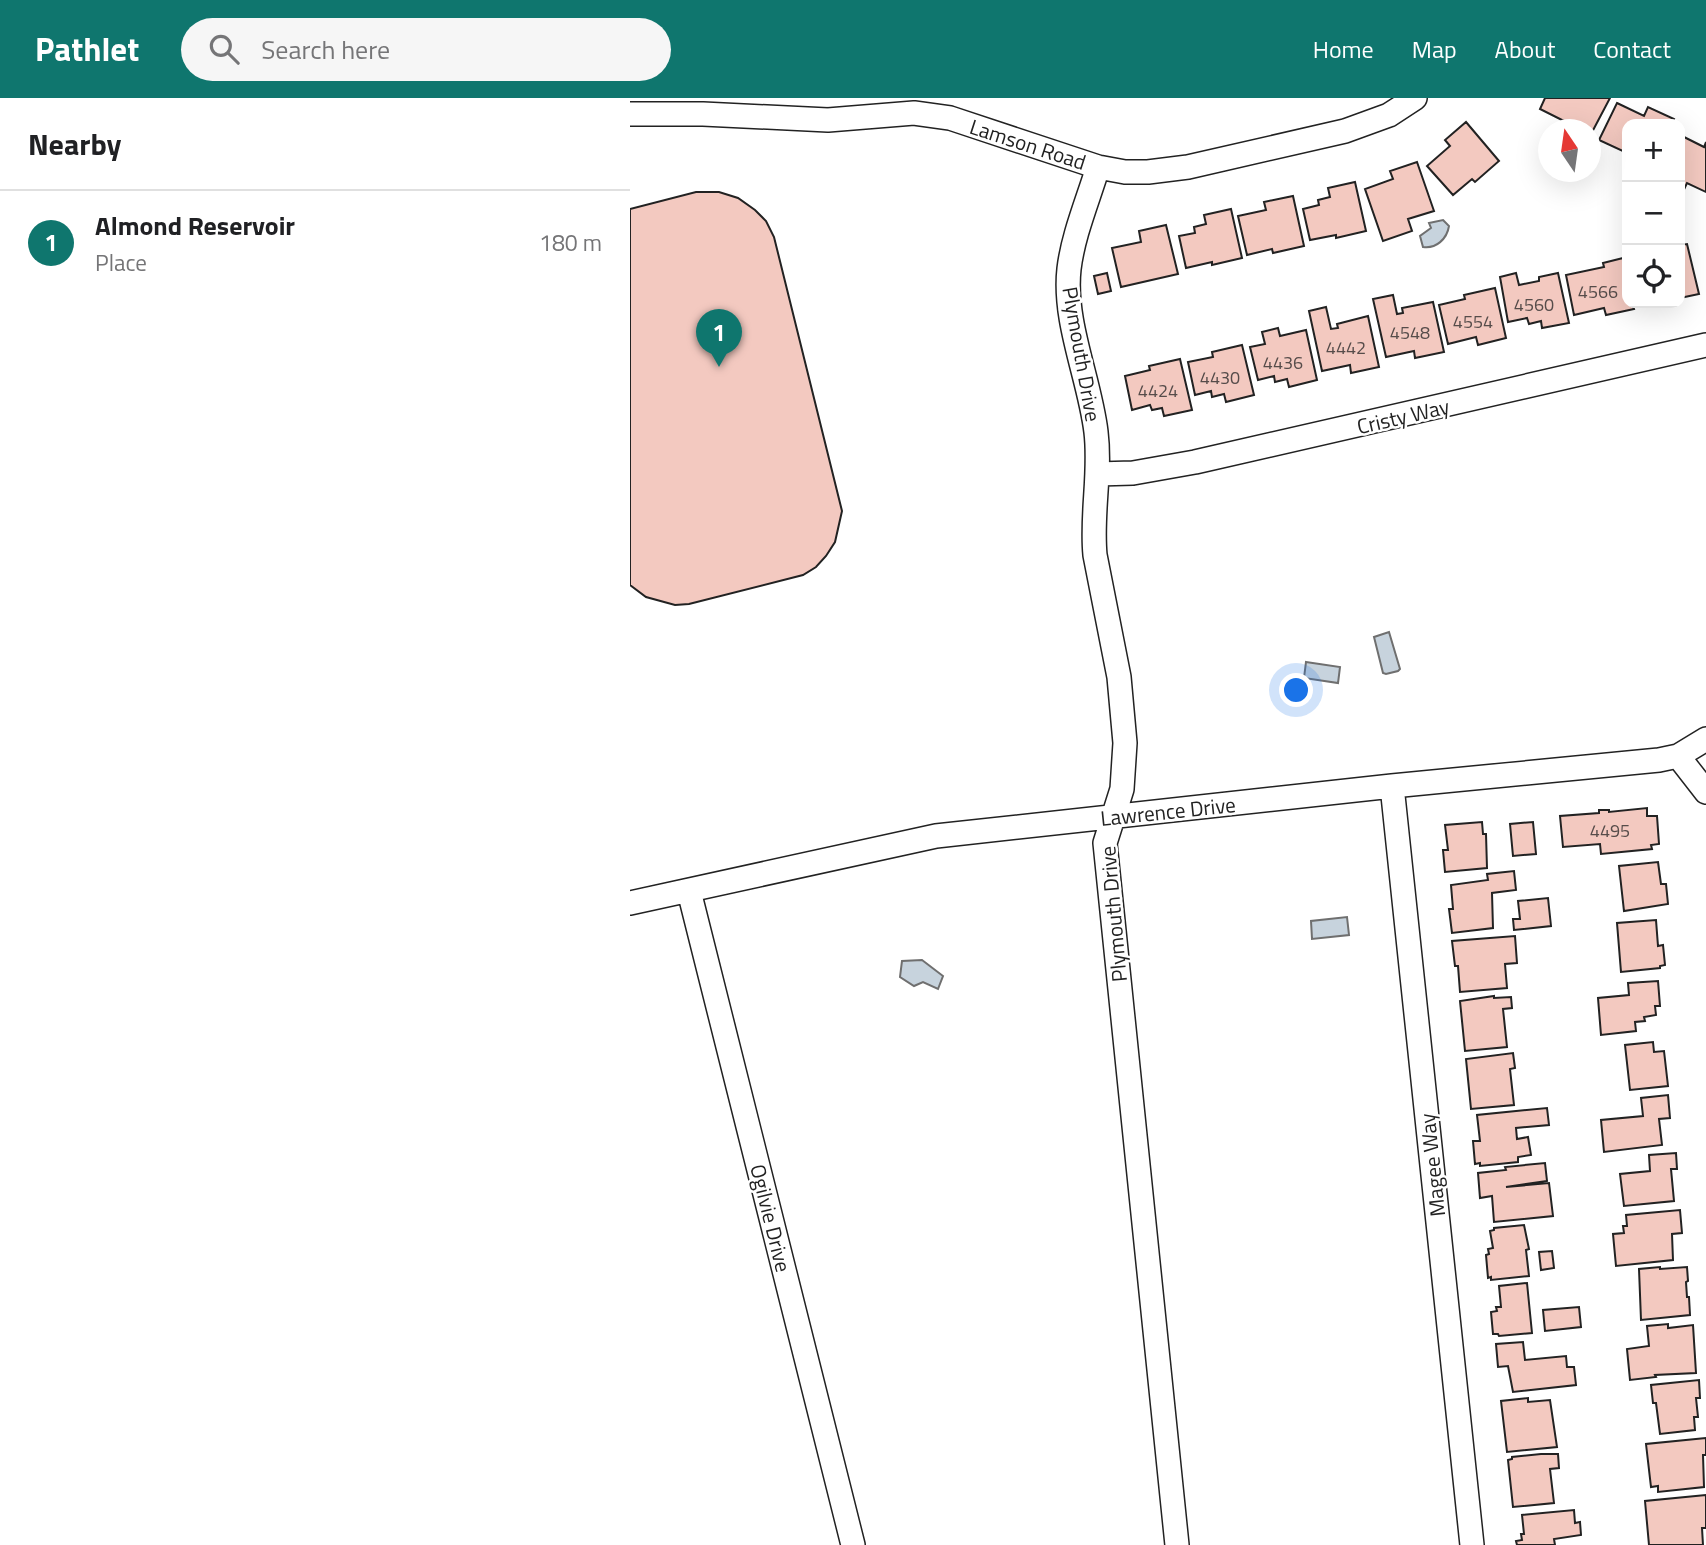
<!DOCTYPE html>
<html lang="en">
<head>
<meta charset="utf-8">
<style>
  body { margin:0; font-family:"Titillium Web",sans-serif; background:#f6f6f6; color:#202124 }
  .controls { position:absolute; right:21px; top:21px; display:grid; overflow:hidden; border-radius:14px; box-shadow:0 7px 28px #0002 }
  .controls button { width:63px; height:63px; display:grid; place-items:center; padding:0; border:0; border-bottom:2px solid #e0e0e0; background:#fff; color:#202124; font:35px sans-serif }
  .compass { position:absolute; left:908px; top:21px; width:63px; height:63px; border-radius:50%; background:#fff; box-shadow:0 7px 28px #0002; rotate:347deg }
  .you { position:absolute; left:667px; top:593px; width:24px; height:24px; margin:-18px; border:5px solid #fff; border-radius:50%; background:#1a73e8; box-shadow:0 0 0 10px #1a73e833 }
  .badge { display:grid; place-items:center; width:46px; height:46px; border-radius:50%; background:#0f766e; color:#fff; font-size:23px; font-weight:700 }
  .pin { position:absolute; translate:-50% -58px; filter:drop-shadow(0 2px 4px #0008) }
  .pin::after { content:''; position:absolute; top:37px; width:24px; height:21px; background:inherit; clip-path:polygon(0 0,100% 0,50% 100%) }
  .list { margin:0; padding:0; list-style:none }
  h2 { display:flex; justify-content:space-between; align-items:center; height:91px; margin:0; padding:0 28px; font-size:30px }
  h2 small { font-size:23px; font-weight:400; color:#757577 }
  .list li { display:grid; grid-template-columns:46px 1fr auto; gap:21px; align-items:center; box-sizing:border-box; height:105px; padding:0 28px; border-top:2px solid #e0e0e0 }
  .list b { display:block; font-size:26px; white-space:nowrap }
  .list p { margin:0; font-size:23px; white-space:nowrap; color:#757577 }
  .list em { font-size:23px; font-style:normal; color:#757577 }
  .icon { flex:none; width:38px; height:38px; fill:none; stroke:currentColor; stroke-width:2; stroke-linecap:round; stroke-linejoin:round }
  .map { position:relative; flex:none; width:1076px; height:1447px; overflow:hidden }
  header { display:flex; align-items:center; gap:42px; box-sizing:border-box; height:98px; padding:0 35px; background:#0f766e; color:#fff }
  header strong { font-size:33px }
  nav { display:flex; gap:38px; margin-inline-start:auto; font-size:24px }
  .search { width:490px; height:63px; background:#f6f6f6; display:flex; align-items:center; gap:18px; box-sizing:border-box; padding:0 24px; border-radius:38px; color:#757577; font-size:26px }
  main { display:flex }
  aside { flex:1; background:#fff }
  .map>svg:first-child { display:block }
  .water { fill:#c7d3dd; stroke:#6f6f6f; stroke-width:2 }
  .building { fill:#f3c9c0; stroke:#222; stroke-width:2 }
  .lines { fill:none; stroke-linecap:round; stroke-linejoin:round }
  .minor-casing { stroke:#222; stroke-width:26 }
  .minor { stroke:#fff; stroke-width:23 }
  .labels { text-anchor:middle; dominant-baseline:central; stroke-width:5; stroke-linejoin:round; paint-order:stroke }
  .number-label { font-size:18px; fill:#564c4a }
  .street-label { font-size:21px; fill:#222; stroke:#fff }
</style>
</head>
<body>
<header>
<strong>Pathlet</strong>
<div class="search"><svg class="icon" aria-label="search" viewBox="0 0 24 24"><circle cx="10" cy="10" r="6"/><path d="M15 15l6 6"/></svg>Search here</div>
<nav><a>Home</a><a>Map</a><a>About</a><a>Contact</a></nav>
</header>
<main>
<aside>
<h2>Nearby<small></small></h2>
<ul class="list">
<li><span class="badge">1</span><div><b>Almond Reservoir</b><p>Place</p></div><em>180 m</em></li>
</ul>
</aside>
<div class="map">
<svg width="1076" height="1447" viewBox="0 0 1076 1447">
  <rect width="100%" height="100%" fill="#fff"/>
  <path class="water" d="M813 122 819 128C817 141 806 151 793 149L790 138 801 130 799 125Z
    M759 534 770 571 768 573 756 576 753 575 744 539Z
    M676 564 710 569 708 585 674 580Z
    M717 819 719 837 682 841 681 823Z
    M292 862 313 878 308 891 293 884 284 888 270 879 272 863Z"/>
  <path class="building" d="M915 0H980L960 38V32H946L943 30 944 28 910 11Z
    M987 5 1014 18 1018 9 1044 21 1042 26H997V55L969 42Z
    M836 24 869 63 845 84 842 81 823 97 797 68 820 48 815 42Z
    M1050 37 1074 49 1076 44V94L1057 85 1050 100Z
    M787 64 804 113 778 121 782 133 753 143 735 91 763 81 760 73Z
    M725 84 736 133 706 140V137L680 142 673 111 689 107 688 102 700 99 698 90Z
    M66 94H89L108 100 125 112 136 123 144 139 212 413 205 444 196 458 186 469 173 477 59 506 45 507 16 499 0 487V111Z
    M663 98 674 148 643 155 642 151 617 157 608 118 636 112 634 104Z
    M601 111 612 160 582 167V164L556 170 549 138 565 135 564 129 576 126 574 117Z
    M536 127 548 176 491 189 482 150 511 144 509 133Z
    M1057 146 1069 196 1050 200V147Z
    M993 160 997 181V205H1002L1004 211 976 217 974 210 944 217 936 177 974 169 973 165Z
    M477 175 481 193 468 196 464 178Z
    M886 175 889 187 909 183V179L928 175 939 225 912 230 911 223 899 226 897 220 878 224 870 179Z
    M865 190 876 240 848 247 846 239 818 246 809 207 835 201 834 197Z
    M763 197 767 216 773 215 772 210 803 204 814 254 785 260 784 253 756 259 743 201Z
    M696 209 701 231 708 230 707 226 738 218 749 269 721 275 720 267 692 273 679 213Z
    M648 230 650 238 676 232 687 282 659 289 657 281 645 284 644 278 628 282 620 249 635 246 632 234Z
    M612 247 624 297 596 304 594 296 582 299 581 293 565 297 558 264 583 259 582 254Z
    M550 261 562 312 534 318 532 310 522 312 520 307 502 312 495 278 520 272 519 268Z
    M1017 710V718H1027L1029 746 1021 747 1022 751 971 756 970 746 933 749 930 718 969 715V712H979V714Z
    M852 724 853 736H856L857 770 815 774 813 752H818L815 727Z
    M903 724 906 756 883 758 880 726Z
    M1028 764 1031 786H1036L1038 806 994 813 989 768Z
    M884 773 886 792 862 795 863 830 822 835 819 811H823L821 787 858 782 857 776Z
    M918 800 921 828 884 832 883 821H890L888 803Z
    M1026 822 1028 848 1033 847 1035 867 1030 868V870L991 874 987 825Z
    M885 838 887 865 875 866 877 890 830 894 828 868H825L822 843Z
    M1028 883 1030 908H1025L1026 917 1014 919 1015 923 1005 924 1006 933 971 937 968 900 999 897 998 885Z
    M864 898V900L881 899 882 910 873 911 877 949 835 953 830 903Z
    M1023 944 1024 954 1034 953 1038 988 1000 992 995 947Z
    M883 955 885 970 880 971 884 1007 841 1011 836 961Z
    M1038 997 1040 1020 1029 1021 1032 1047 974 1054 971 1022 1013 1018 1011 1000Z
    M917 1010 919 1027 886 1030 887 1041 898 1039 901 1057 888 1059V1064L850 1068V1065L845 1066 843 1043H850L847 1017Z
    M1046 1055 1047 1071H1041L1044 1103 994 1108 990 1076 1020 1073 1019 1057Z
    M915 1065 917 1083 876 1089 919 1085 923 1118 864 1124 862 1098 850 1100 848 1075 876 1072 875 1069Z
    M1050 1112 1052 1135 1042 1136 1043 1162 986 1168 983 1136 994 1135 993 1128H997L996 1117Z
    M894 1127 899 1151 896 1152 899 1178 861 1182V1179L858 1180 856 1157 859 1156 858 1151 863 1150 860 1133 864 1132V1130Z
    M922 1153 924 1170 911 1172 909 1154Z
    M1030 1169V1171L1057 1169 1058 1183 1056 1184 1057 1199H1059L1060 1217 1011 1222 1009 1171Z
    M897 1185 902 1235 869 1238 868 1236H863L861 1214 867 1213 866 1209H871L869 1188Z
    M949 1209 951 1229 915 1233 913 1212Z
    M1038 1226V1230L1063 1227 1066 1275 1025 1277 1026 1279 1000 1282 997 1251 1019 1248 1017 1228Z
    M893 1244 895 1262 936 1258 937 1269H944L946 1287 883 1294 878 1268 868 1269 866 1246Z
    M1069 1282 1070 1300H1066L1068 1319H1064L1065 1332 1030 1336 1026 1305H1023L1021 1287Z
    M898 1300V1304L920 1302 927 1349 877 1354 871 1303Z
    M1076 1340V1357H1073L1074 1389 1028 1394V1388L1021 1389 1016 1346Z
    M911 1356H928L929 1370 920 1371 924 1405 883 1409 878 1362 882 1361V1359Z
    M1076 1397V1430H1072L1073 1447H1019L1015 1403Z
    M944 1412 945 1425 950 1424 951 1437 924 1441 925 1447H887L886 1443 892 1442 891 1436H894L892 1417Z"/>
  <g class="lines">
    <g class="minor-casing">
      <path id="minor" d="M0 16H73L198 22 284 15 320 20 468 69 495 74H518L558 69 715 33 759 17 785 0
        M468 69C458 102 443 137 439 171 433 224 460 282 466 334 471 375 461 416 465 457L489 579 495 645 492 691 475 745 547 1447
        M467 376 503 375 565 364 1076 247
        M1048 658 1076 694
        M762 688 842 1447
        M59 793 223 1447
        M0 805 306 738 762 688 1029 662 1048 658 1076 641"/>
    </g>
    <use href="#minor" class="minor"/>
  </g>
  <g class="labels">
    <g class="number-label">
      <text x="968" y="193">4566</text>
      <text x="904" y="206">4560</text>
      <text x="843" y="223">4554</text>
      <text x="780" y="234">4548</text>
      <text x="716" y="249">4442</text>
      <text x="653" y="264">4436</text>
      <text x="590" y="279">4430</text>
      <text x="528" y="292">4424</text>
      <text x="980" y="732">4495</text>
    </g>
    <g class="street-label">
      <text transform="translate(398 46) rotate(18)">Lamson Road</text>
      <text transform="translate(452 256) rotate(80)">Plymouth Drive</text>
      <text transform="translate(773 318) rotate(-13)">Cristy Way</text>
      <text transform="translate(538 713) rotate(-6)">Lawrence Drive</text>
      <text transform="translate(483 816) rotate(-95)">Plymouth Drive</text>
      <text transform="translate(802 1067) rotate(-96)">Magee Way</text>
      <text transform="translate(141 1120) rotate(76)">Ogilvie Drive</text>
    </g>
  </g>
</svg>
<div class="controls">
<button>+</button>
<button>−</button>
<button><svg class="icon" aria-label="locate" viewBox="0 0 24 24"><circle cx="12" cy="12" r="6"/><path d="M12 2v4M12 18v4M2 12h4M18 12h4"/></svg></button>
</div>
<svg class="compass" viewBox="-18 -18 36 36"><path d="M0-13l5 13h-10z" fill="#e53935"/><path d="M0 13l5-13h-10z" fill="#757577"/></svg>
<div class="you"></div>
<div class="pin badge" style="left:89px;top:269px">1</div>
</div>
</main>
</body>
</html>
